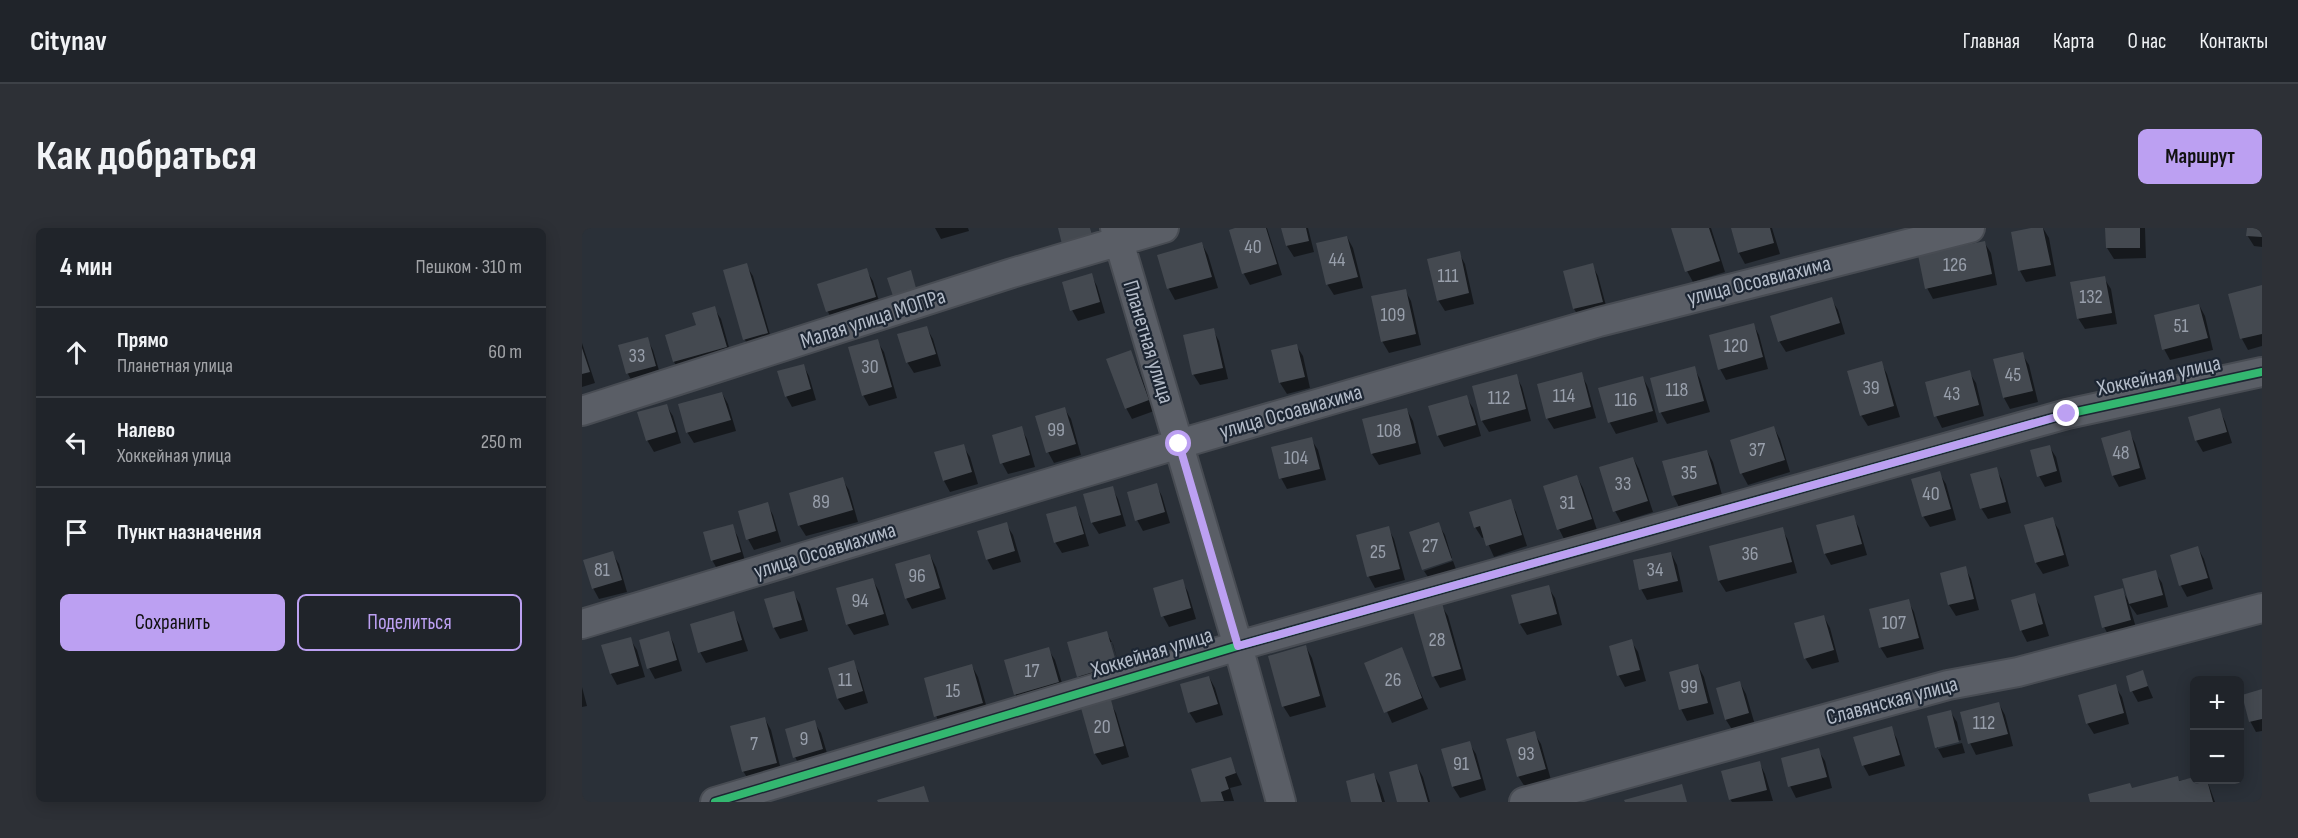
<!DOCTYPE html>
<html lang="ru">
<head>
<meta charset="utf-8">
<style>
  body { margin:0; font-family:"Sofia Sans Condensed",sans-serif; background:#2d3036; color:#f1f3f6 }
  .controls { position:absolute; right:18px; bottom:18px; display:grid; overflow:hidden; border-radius:9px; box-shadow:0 3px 15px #0003 }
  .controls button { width:54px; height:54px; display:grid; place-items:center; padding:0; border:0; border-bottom:2px solid #3d4147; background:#20242a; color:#f1f3f6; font:30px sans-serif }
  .stop { position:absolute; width:18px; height:18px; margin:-14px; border:4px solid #bca0f2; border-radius:50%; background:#fff }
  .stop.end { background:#bca0f2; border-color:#fff; box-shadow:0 2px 6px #0008 }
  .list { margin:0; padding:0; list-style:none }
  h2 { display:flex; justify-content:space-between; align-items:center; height:78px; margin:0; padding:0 24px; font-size:26px }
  h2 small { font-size:20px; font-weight:400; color:#a2a4a8 }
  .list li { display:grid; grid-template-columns:39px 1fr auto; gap:18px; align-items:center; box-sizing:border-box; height:90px; padding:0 24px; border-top:2px solid #3d4147 }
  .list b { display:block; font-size:22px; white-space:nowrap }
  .list p { margin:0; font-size:20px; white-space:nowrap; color:#a2a4a8 }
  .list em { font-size:20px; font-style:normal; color:#a2a4a8 }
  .actions { display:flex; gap:12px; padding:18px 24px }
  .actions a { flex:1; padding:14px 0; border:2px solid #bca0f2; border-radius:9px; text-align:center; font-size:21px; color:#bca0f2 }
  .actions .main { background:#bca0f2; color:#111 }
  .icon { flex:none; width:33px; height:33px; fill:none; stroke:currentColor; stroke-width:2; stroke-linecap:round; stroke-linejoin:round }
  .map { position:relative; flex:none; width:1680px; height:574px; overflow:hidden; border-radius:9px }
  header { display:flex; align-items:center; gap:36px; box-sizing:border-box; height:84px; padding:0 30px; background:#20242a; border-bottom:2px solid #3d4147 }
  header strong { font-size:28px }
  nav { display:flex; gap:33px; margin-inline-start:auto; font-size:21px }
  .intro { display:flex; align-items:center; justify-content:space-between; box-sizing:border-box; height:144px; padding:0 36px }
  h1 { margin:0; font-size:42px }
  .button { padding:15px 27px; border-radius:9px; background:#bca0f2; color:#111; font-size:21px; font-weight:700 }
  main { display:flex; gap:36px; padding:0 36px }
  aside { flex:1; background:#20242a; border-radius:9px; box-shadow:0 3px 15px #0003 }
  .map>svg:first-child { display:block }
  .shadow { fill:#0007; fill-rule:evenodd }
  .building { fill:#444950 }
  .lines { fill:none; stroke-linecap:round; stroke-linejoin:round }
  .minor-casing { stroke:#484c53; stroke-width:32 }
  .minor { stroke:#5a5e66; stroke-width:28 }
  .cycleway-casing { stroke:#1d2633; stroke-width:11 }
  .cycleway { stroke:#33b770; stroke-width:8 }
  .route { stroke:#bca0f2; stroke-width:8 }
  .labels { text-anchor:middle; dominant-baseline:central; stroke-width:4.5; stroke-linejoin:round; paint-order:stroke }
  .number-label { font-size:20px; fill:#989fab }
  .street-label { font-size:22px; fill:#b4bcc9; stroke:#1d2633 }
</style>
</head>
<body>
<header>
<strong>Citynav</strong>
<nav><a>Главная</a><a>Карта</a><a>О нас</a><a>Контакты</a></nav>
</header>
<div class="intro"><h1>Как добраться</h1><a class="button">Маршрут</a></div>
<main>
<aside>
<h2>4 мин<small>Пешком · 310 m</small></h2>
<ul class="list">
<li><svg class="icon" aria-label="ahead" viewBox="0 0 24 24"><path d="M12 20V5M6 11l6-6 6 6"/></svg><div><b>Прямо</b><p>Планетная улица</p></div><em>60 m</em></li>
<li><svg class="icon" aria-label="left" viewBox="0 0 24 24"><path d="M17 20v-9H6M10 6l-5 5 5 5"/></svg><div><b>Налево</b><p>Хоккейная улица</p></div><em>250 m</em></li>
<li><svg class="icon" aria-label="arrive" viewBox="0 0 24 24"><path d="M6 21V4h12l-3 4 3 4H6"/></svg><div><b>Пункт назначения</b></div></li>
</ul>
<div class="actions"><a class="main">Сохранить</a><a>Поделиться</a></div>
</aside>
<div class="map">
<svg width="1680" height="574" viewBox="0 0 1680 574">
  <rect width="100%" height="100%" fill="#2a3038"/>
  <path class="shadow" d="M353 0H386L387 3 359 11Z
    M658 0H685L700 47 668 57 662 46 649 3Z
    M701 0H726L732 24 712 29 705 18Z
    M1091 0H1129L1143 44 1111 54 1105 43Z
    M1150 0H1190L1198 26 1163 36 1157 25Z
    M1456 0H1461L1467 10 1474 48 1444 54 1438 43Z
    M1525 0H1563L1564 30 1532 31 1525 20Z
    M1666 0H1680V19L1672 18 1665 7Z
    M765 9 771 20 781 60 752 67 745 56Z
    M1402 14 1409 25 1415 57 1351 71 1345 60Z
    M620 16 626 27 636 60 593 72 587 61 577 28Z
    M877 25 883 36 892 76 863 83 856 72Z
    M164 37 171 48 191 117 169 123 163 112 143 43Z
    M1010 37 1016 48 1026 85 999 92 992 81Z
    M284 42 291 53 299 80 252 95 246 84 237 57Z
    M509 47 515 58 523 85 496 93 490 82Z
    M1522 50 1529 61 1535 96 1503 101 1496 90Z
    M1680 59V118L1666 122 1660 111 1648 67Z
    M823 62 829 73 839 117 807 125 800 113Z
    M1249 71 1256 82 1263 106 1204 124 1197 113Z
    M1617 77 1623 88 1631 122 1588 132 1582 121Z
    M132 80 139 91 150 130 99 145 92 134 116 98Z
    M1171 96 1177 107 1186 141 1144 152 1138 141Z
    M344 99 351 111 359 138 332 145 325 134Z
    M631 102 637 113 646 151 618 157 611 146Z
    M65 111 71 122 79 149 52 157 46 146 38 118Z
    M295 113 302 124 315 170 287 178 281 167Z
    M0 115 13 155 0 159Z
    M714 117 721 128 728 160 705 166 698 155 691 123Z
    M548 124 554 135 572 183 550 191 544 180Z
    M1440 126 1447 137 1456 174 1428 181 1422 170 1413 132Z
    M1299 135 1305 146 1318 189 1286 198 1279 187Z
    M221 137 227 148 234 172 210 179 204 168Z
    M1112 140 1118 151 1128 184 1085 196 1079 185 1069 151Z
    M1387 144 1394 155 1402 188 1360 200 1354 188Z
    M999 146 1005 157 1014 190 972 201 965 190Z
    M934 148 940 159 949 193 907 204 900 193 892 160Z
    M1061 150 1067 161 1076 194 1034 206 1028 195 1018 161Z
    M140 165 146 176 154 203 112 215 105 204Z
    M884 169 891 180 899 208 862 219 856 208 848 179Z
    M84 177 91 188 99 215 72 224 65 212Z
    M482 180 489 191 499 227 472 235 466 224Z
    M825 182 831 193 839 226 797 237 790 226Z
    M1637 182 1643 193 1650 215 1621 224 1614 212Z
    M439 200 445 211 453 239 426 246 420 235Z
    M1192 200 1198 211 1208 244 1166 257 1160 246 1150 213Z
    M1547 204 1553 215 1564 251 1537 259 1531 248Z
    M729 211 736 222 744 252 705 261 699 250Z
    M381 218 388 229 396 256 368 264 362 253 354 225Z
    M1467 218 1474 229 1480 254 1463 259 1457 248Z
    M1125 223 1131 234 1140 267 1097 279 1091 267Z
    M1051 230 1057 241 1071 284 1039 294 1033 283Z
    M1414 241 1420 252 1429 285 1406 291 1399 280Z
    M1357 245 1364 256 1374 292 1348 299 1341 288Z
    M995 249 1001 260 1015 302 983 313 977 301Z
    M260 251 267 262 276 294 224 308 217 297Z
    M574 257 580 268 588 295 561 303 555 292Z
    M530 260 536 271 544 298 517 306 510 295 503 267Z
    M928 273 934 284 945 318 912 329 903 309 900 310 893 299Z
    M185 276 191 287 199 314 172 322 166 311Z
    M493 279 499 291 507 318 480 325 473 314Z
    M1271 289 1277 300 1285 327 1249 337 1243 326 1235 298Z
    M1470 291 1477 302 1487 338 1461 346 1454 335 1444 298Z
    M424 296 431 307 439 334 411 342 405 331Z
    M856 296 863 307 870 330 841 340Z
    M150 298 156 309 164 336 137 344 130 332Z
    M806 300 812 311 823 352 793 360 787 349 776 308Z
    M1200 301 1206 312 1215 345 1144 364 1137 353Z
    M1616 320 1622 331 1631 361 1605 369 1599 358 1590 328Z
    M30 325 37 336 45 364 17 371 11 360Z
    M1089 325 1095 337 1101 364 1065 372 1059 361Z
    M348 327 354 339 364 371 330 381 324 370Z
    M871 333 875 344 848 352 842 343Z
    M1383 340 1389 351 1397 382 1374 388 1367 377Z
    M1573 344 1580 355 1586 379 1555 387 1547 376 1555 403 1528 410 1522 399 1540 362 1547 374Z
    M290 351 297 363 307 397 272 407 265 396Z
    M600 353 606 364 614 391 587 399 581 388Z
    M966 359 973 370 980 397 945 407 938 396 931 368Z
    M211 365 218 376 226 403 198 411 192 400 184 372Z
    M1452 367 1458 378 1467 408 1445 414 1439 402Z
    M1326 373 1332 384 1342 421 1305 430 1298 419Z
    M859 377 866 388 884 452 858 460 852 449Z
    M151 385 157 396 166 423 124 435 118 424Z
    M1242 389 1248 400 1257 434 1230 441 1223 430Z
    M524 404 531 416 540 448 503 459 497 448ZM527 414H530L539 444 536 445Z
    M86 405 92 416 100 443 73 451 67 440Z
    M48 411 55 422 63 449 35 457 29 446 21 418Z
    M1049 413 1056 424 1064 453 1043 459 1037 448 1028 419Z
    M724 419 730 430 744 479 708 489 701 478Z
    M466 421 473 432 483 465 440 478 434 467 424 433Z
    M819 421 846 481 810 495 784 436Z
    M271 434 277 445 286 475 263 482 256 471Z
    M390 438 396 449 407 487 360 499 354 488Z
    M1116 438 1122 449 1132 486 1105 493 1099 481Z
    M1560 444 1571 470 1556 474 1550 463Z
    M627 449 633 460 641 487 614 495 607 484Z
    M1158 455 1164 466 1173 497 1151 503 1144 492 1136 461Z
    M1533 458 1540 469 1547 496 1512 506 1505 495Z
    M0 459 5 478 0 479Z
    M1680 463V503L1674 504 1668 493Z
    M528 474 534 485 547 529 520 537 513 526 501 481Z
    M1417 476 1423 487 1431 518 1394 527 1388 515Z
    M1368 483 1375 494 1379 512 1356 518V521L1355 519Z
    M183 491 189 502 200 546 168 554 161 543Z
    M232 494 239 505 247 532 219 540 213 529Z
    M1309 500 1315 511 1323 538 1287 548 1281 537Z
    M952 505 959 516 969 552 943 559 936 548Z
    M887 515 894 526 904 562 878 570 871 559 861 522Z
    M1380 515 1383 525 1361 530 1356 521Z
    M1236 522 1243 533 1250 560 1214 570 1208 558Z
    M648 531 660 557 648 560 652 573 620 574 611 542Z
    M1177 534 1183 546 1191 573 1150 574 1148 571Z
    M835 538 841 549 848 574H817Z
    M792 547 798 558 803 574H771Z
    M1612 550 1625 552 1633 574H1510L1551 561Z"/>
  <path class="building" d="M476 0H508L510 7 480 16Z
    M653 0H684L695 36 660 46 647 2Z
    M699 0H724L727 13 704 18Z
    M1089 0H1127L1138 33 1103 44Z
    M1149 0H1188L1192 15 1156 25Z
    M1449 0H1461L1469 37 1436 43 1429 4Z
    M1523 0H1558V20H1524Z
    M1665 0H1680V9L1664 8Z
    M765 8 776 49 744 57 734 15Z
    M1403 13 1410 46 1343 61 1336 27Z
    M620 14 630 49 585 61 575 27Z
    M878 23 887 65 855 73 845 31Z
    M165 35 186 105 161 112 141 42Z
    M1011 35 1021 74 991 81 981 43Z
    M285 40 294 69 244 84 235 56Z
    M329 42 334 60 311 68 305 50Z
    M510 45 518 74 488 83 480 54Z
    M1523 48 1530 85 1495 91 1488 54Z
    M1680 57V106L1658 111 1646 66Z
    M824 61 834 106 799 114 789 68Z
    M1250 69 1258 95 1196 114 1188 88Z
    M1617 76 1626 110 1580 122 1572 87Z
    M133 78 145 119 91 134 83 107 114 97 110 85Z
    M1172 95 1181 129 1136 142 1127 107Z
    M345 98 354 126 324 135 315 106Z
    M632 100 641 140 610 147 601 107Z
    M66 109 74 138 44 146 36 117Z
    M296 111 310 159 280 168 266 119Z
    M715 116 723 149 697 155 689 122Z
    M0 120 8 144 0 146Z
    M549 122 567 172 543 181 524 131Z
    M1441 124 1451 163 1421 170 1411 131Z
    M1300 133 1312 178 1278 188 1265 143Z
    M222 136 229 161 203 169 195 143Z
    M1113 138 1122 173 1077 185 1068 150Z
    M1388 142 1397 177 1352 189 1343 154Z
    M1000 144 1009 179 964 191 955 156Z
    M935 146 944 181 899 193 890 158Z
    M1061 148 1071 183 1026 195 1016 160Z
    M140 164 149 192 104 205 96 176Z
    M885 167 894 197 855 208 846 178Z
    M85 176 94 204 64 213 55 184Z
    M483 179 494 216 464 225 453 188Z
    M825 180 834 215 789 226 780 191Z
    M1638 180 1645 204 1613 213 1606 189Z
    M440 198 448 227 418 236 410 207Z
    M1192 198 1203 232 1158 246 1148 212Z
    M1548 202 1558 240 1530 248 1519 210Z
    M730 209 738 241 697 251 689 219Z
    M382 216 390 244 361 253 352 224Z
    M1468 217 1475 243 1455 249 1448 222Z
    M1125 222 1135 256 1090 268 1080 233Z
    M1051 229 1066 273 1031 284 1017 239Z
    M1415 239 1424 274 1398 281 1388 246Z
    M1358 243 1369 281 1340 289 1329 251Z
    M995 247 1010 291 975 302 961 258Z
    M261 249 271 282 216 298 207 265Z
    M575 255 583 284 553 293 545 264Z
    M531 258 539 287 509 295 501 266Z
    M929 271 940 307 904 318 898 298 892 300 887 284Z
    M186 274 194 303 164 312 156 283Z
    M494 278 502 306 472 315 464 286Z
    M1272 287 1280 316 1242 326 1234 297Z
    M1471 289 1482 327 1453 335 1442 297Z
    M425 294 433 323 404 332 395 303Z
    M857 294 870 332 840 342 827 304Z
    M151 296 159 324 129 333 121 304Z
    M807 298 818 341 785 349 774 307Z
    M1201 299 1210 334 1136 353 1127 318Z
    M1616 318 1626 350 1597 358 1588 327Z
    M31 323 40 352 10 361 1 332Z
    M1089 324 1096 353 1057 362 1051 332Z
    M348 326 358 360 323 371 313 336Z
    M1384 338 1392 371 1366 377 1358 345Z
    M1574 342 1581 367 1547 376 1540 351Z
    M291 350 302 386 264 397 254 360Z
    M601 351 609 380 579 389 571 360Z
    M967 357 975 386 937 396 929 367Z
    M1541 360 1549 392 1520 400 1512 368Z
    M212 363 220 392 191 400 182 371Z
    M1453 365 1461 396 1438 403 1429 372Z
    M1327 371 1337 410 1297 420 1287 381Z
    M860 375 879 441 850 449 831 383Z
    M152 383 160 412 116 425 108 396Z
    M1242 387 1252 422 1222 431 1212 395Z
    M87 403 95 432 65 441 57 412Z
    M525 403 535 437 495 449 485 414Z
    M49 409 57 438 28 446 19 417Z
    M1050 411 1058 442 1035 448 1027 418Z
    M724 417 738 468 700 479 686 428Z
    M467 419 477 454 432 467 422 432Z
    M820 419 840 470 802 485 782 435Z
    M272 432 281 463 255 471 246 440Z
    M390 436 401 475 352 489 342 450Z
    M1116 436 1126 475 1097 482 1087 444Z
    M1561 442 1566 458 1548 464 1544 448Z
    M627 448 636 476 606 485 598 456Z
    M1158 453 1167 485 1143 492 1134 460Z
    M1534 456 1542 485 1504 496 1496 467Z
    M1680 461V491L1667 494 1660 467Z
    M529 472 542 518 512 526 499 480Z
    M1417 474 1426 506 1386 516 1378 484Z
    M1369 482 1377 514 1353 520 1345 488Z
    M183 489 195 535 160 544 148 498Z
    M233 492 241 521 211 530 203 501Z
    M1310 498 1318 527 1280 538 1271 509Z
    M953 503 964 541 935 549 924 511Z
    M888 513 899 551 870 559 859 521Z
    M1237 520 1245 549 1206 559 1199 530Z
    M649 529 654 545 643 549 647 561 639 564 642 573 619 574 609 541Z
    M1178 533 1185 562 1147 572 1139 543Z
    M835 536 846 574H815L807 544Z
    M792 545 800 574H769L764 553Z
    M1596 548 1597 553 1612 549V552H1625L1631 574H1508L1506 566 1548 555 1550 560Z
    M1100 556 1105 574H1043L1042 572Z
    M342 558 347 574H296L295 572Z"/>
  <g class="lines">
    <g class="minor-casing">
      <path id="minor" d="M533 0 656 418 699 574
        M0 183 430 45 582 0
        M0 396 597 216 1017 94 1388 0
        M133 574 656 418 1485 186 1680 144
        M942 574 1366 457 1436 444 1680 380"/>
    </g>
    <use href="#minor" class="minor"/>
    <g class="cycleway-casing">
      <path id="cycleway" d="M133 574 656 418 1485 186 1680 144"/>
    </g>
    <use href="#cycleway" class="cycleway"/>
  </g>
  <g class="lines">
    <path class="route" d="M597 216 656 418 1485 186"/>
  </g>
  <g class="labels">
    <g class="number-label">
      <text x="671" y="19">40</text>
      <text x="755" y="32">44</text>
      <text x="1373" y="37">126</text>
      <text x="866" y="48">111</text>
      <text x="1509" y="69">132</text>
      <text x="811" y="87">109</text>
      <text x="1599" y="98">51</text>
      <text x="1154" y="118">120</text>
      <text x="55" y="128">33</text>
      <text x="288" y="139">30</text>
      <text x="1431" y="147">45</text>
      <text x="1289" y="160">39</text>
      <text x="1095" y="162">118</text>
      <text x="1370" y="166">43</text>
      <text x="982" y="168">114</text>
      <text x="917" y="170">112</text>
      <text x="1044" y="172">116</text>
      <text x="474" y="202">99</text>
      <text x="807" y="203">108</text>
      <text x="1175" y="222">37</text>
      <text x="1539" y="225">48</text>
      <text x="714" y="230">104</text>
      <text x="1107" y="245">35</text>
      <text x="1041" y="256">33</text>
      <text x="1349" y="266">40</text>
      <text x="239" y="274">89</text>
      <text x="985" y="275">31</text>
      <text x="848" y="318">27</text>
      <text x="796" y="324">25</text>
      <text x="1168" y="326">36</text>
      <text x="20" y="342">81</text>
      <text x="1073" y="342">34</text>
      <text x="335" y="348">96</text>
      <text x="278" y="373">94</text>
      <text x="1312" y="395">107</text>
      <text x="855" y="412">28</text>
      <text x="450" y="443">17</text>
      <text x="263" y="452">11</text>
      <text x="811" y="452">26</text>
      <text x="1107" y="459">99</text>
      <text x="371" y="463">15</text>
      <text x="1402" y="495">112</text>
      <text x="520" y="499">20</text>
      <text x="222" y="511">9</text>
      <text x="172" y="516">7</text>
      <text x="944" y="526">93</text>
      <text x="879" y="536">91</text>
    </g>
    <g class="street-label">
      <text transform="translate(1177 53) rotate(-14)">улица Осоавиахима</text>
      <text transform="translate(291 91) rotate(-18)">Малая улица МОПРа</text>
      <text transform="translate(566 114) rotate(73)">Планетная улица</text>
      <text transform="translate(1577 148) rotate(-12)">Хоккейная улица</text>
      <text transform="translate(709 184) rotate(-16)">улица Осоавиахима</text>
      <text transform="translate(243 323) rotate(-17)">улица Осоавиахима</text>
      <text transform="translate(570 425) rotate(-17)">Хоккейная улица</text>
      <text transform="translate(1310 473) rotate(-15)">Славянская улица</text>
    </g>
  </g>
</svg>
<div class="controls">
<button>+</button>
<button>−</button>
</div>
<div class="stop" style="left:597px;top:216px"></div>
<div class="stop end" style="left:1485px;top:186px"></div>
</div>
</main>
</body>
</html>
